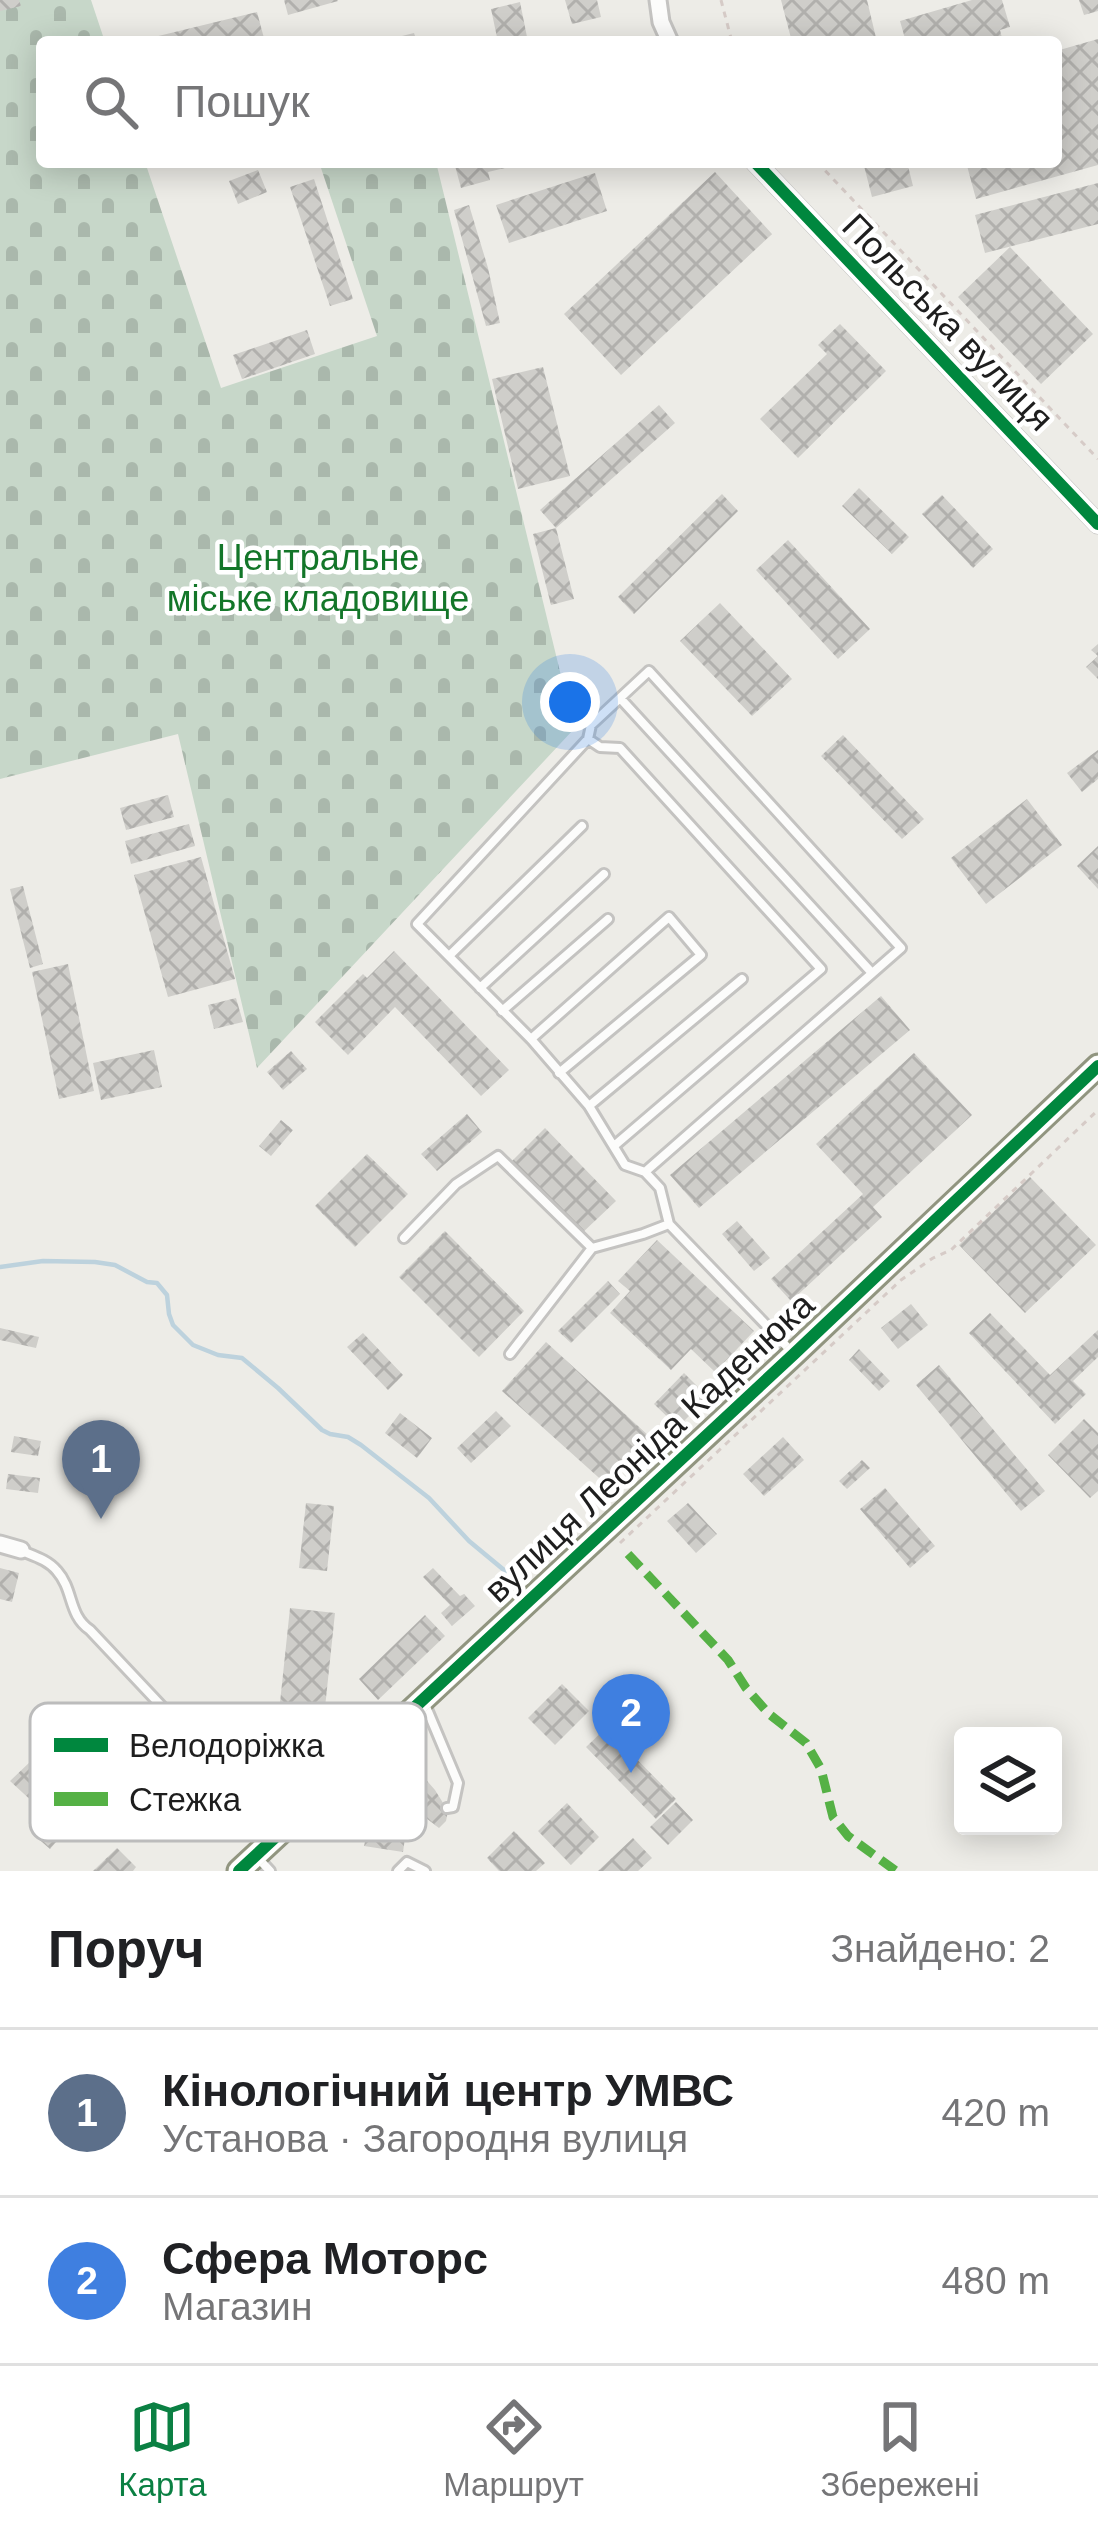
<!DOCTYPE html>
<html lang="uk">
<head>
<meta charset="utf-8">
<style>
  body { margin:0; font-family:Helvetica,sans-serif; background:#f2f2f2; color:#202124 }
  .controls { position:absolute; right:36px; bottom:36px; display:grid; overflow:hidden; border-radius:12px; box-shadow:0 6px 30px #0003 }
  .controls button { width:108px; height:108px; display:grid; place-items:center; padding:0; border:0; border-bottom:3px solid #e0e0e0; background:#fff; color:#202124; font:60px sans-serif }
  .you { position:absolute; left:570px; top:702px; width:42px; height:42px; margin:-30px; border:9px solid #fff; border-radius:50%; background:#1a73e8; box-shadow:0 0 0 18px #1a73e833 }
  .badge { display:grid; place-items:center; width:78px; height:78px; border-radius:50%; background:#0b8043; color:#fff; font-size:39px; font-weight:700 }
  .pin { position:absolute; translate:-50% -99px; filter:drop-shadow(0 3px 6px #0008) }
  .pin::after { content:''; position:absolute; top:63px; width:42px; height:36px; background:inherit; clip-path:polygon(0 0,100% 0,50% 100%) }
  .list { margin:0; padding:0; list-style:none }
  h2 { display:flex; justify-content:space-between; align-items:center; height:156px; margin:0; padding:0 48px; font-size:51px }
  h2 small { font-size:39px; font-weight:400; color:#757577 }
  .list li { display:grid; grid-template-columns:78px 1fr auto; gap:36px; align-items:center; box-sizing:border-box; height:168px; padding:0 48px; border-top:3px solid #e0e0e0 }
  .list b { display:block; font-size:45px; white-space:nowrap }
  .list p { margin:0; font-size:39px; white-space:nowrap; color:#757577 }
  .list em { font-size:39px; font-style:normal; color:#757577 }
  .icon { flex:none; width:66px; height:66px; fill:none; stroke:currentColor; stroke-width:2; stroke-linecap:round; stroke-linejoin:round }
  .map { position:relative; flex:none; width:1098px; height:1871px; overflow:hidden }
  .search { position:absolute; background:#fff; box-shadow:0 6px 30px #0003; left:36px; right:36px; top:36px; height:132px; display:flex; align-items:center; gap:30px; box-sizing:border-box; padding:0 42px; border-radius:12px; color:#757577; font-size:45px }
  .sheet { height:492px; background:#fff }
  nav { display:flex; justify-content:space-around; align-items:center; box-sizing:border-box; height:168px; border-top:3px solid #e0e0e0; background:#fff; font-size:33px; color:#757577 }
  nav a { display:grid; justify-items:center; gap:6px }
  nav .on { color:#0b8043 }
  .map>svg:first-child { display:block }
  .cemetery { fill:url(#cemetery-stones) }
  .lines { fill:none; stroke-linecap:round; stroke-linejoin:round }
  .stream { stroke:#bdd2dd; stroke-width:4.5 }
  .building { fill:url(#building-cross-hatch) }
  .lane-casing { stroke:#c4c3c1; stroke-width:14 }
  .street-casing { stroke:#c4c3c1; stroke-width:21 }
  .secondary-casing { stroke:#919580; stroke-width:27 }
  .path { stroke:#d6cbc7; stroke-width:3; stroke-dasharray:6 6; stroke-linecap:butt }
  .lane { stroke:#fcfcfb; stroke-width:8 }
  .street { stroke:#fcfcfb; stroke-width:15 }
  .secondary { stroke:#f1f3ea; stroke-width:21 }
  .quiet { stroke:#55b145; stroke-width:9; stroke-dasharray:18 9; stroke-linecap:butt }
  .cycleway-casing { stroke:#fff; stroke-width:20 }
  .cycleway { stroke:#00873e; stroke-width:12 }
  .labels { text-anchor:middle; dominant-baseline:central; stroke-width:9; stroke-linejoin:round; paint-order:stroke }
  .street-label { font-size:36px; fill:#1e1e1e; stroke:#fff }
  .park-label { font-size:36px; fill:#137629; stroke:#fff }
  .key { fill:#fff; stroke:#bcbcbc; stroke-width:3 }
  .key-label { font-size:33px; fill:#1e1e1e }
</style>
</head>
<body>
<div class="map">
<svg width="1098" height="1871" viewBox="0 0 1098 1871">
  <defs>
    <pattern id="cemetery-stones" width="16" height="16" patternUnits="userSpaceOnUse" patternTransform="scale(3)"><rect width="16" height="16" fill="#c7d7c9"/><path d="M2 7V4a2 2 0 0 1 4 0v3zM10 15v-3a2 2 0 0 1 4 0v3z" fill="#aab8ac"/></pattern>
    <pattern id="building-cross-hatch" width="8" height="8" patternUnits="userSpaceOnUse" patternTransform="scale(3)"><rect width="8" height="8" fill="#cfceca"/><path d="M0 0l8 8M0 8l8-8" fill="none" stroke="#b1b0ad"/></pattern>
  </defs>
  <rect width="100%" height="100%" fill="#edece7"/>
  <path class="cemetery" d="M0 0H91L105 42H42V162H145L221 388 377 336 319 162H436L574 729 257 1068 178 734 0 779Z"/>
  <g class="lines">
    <path class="stream" d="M0 1267 43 1261 95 1262 115 1265 147 1282 157 1283 167 1295 169 1314 173 1325 193 1345 218 1355 242 1358 278 1388 322 1430 330 1434 348 1437 361 1445 429 1498 469 1541 516 1580"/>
  </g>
  <path class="building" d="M0 0H19L21 6 0 11Z
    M284 0H337L338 1 288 15Z
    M565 0H597L601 17 572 24Z
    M781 0H867L877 42H792Z
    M972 0H1002L1010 27 1000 30 1003 42H906L900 21Z
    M1079 0H1098V11L1084 15Z
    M520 2 528 42H498L491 9Z
    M257 12 265 42H142V40Z
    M414 33 417 42H386V40Z
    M1098 39V165L976 199 966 162H1056V51Z
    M454 162H521V164L488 172 490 180 461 188Z
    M863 162H907L913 186 872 197Z
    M258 170 267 192 238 204 229 181Z
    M715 172 772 234 621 375 564 314Z
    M595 173 607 211 509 243 496 205Z
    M314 179 353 299 330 306 290 187Z
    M1098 183V224L985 253 975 215Z
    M469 205 488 268 500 323 486 326 454 210Z
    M1010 247 1093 334 1041 384 958 297Z
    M840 324 886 371 798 458 760 419 827 354 818 345Z
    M307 330 315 354 242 379 233 355Z
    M543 367 570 476 518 489 492 379Z
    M659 405 675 423 556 528 540 510Z
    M859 488 909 537 892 554 842 506Z
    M722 494 738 511 634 614 618 597Z
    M942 495 993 549 973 568 922 514Z
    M556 528 574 599 551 605 533 534Z
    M788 540 870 629 838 659 756 570Z
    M720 603 792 679 752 716 680 641Z
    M1098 644V679L1086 667 1098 656 1091 650Z
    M843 735 924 819 902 839 821 756Z
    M1098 750V779L1082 792 1067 773Z
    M168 795 174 817 126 830 120 808Z
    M1027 799 1062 845 986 904 951 858Z
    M189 824 195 846 131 864 125 841Z
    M1098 846V889L1077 866Z
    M201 857 235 979 168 997 134 875Z
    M23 886 43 964 30 968 10 889Z
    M394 951 509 1070 481 1096 395 1007 348 1055 315 1022 363 974 367 978Z
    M68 964 94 1091 59 1099 32 972Z
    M881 996 910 1030 699 1208 670 1175Z
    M236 998 243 1022 214 1029 208 1005Z
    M154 1050 162 1087 101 1100 93 1063Z
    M291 1051 307 1069 283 1090 267 1072Z
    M914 1053 972 1115 873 1207 882 1217 791 1301 771 1279 863 1194 816 1144Z
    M467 1114 482 1132 437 1171 421 1154Z
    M281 1120 293 1130 271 1156 259 1146Z
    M545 1128 616 1201 580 1235 510 1163Z
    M367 1154 408 1194 355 1247 315 1206Z
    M1030 1177 1096 1245 1025 1313 959 1245Z
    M737 1221 770 1258 754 1271 722 1234Z
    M445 1231 524 1311 479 1357 399 1277Z
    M657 1240 754 1331 715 1372 691 1349 671 1370 610 1313 630 1291 618 1281Z
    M608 1281 620 1294 571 1343 558 1331Z
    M911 1304 928 1325 898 1349 881 1328Z
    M990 1313 1050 1375 1098 1330V1357L1073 1381 1086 1394 1055 1424 969 1333Z
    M0 1328 39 1337 36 1348 0 1340Z
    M363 1333 403 1375 388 1390 347 1347Z
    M546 1342 650 1437 607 1485 502 1391Z
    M859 1349 890 1381 879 1391 849 1360Z
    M939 1365 1045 1491 1021 1511 916 1385Z
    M684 1373 708 1397 678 1427 654 1404Z
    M496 1411 511 1426 471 1463 457 1448Z
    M400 1413 432 1438 417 1458 385 1433Z
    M1084 1419 1098 1433V1491L1090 1498 1048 1455Z
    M14 1436 41 1441 38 1456 11 1452Z
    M783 1437 804 1460 764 1496 743 1474Z
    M862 1460 870 1468 847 1489 839 1481Z
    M8 1474 40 1478 38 1493 6 1489Z
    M885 1488 935 1546 910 1568 860 1509Z
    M306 1503 334 1506 327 1571 299 1568Z
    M688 1503 717 1534 696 1553 667 1521Z
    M0 1568 19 1573 12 1602 0 1599Z
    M433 1568 460 1596 464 1594 475 1606 452 1626 441 1613 450 1605 423 1577Z
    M290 1608 335 1613 324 1717 279 1712Z
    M425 1615 445 1636 378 1700 359 1679Z
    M562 1684 589 1711 555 1745 528 1718Z
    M606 1728 676 1799 656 1819 586 1747Z
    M32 1760 43 1773 48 1816 10 1781Z
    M414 1773 422 1775 435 1790 448 1811 446 1821 439 1828 422 1815 410 1816 395 1829 406 1831 403 1852 364 1846 370 1820 380 1817 386 1821 394 1801Z
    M676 1802 693 1820 668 1845 650 1827Z
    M567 1803 599 1837 571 1865 538 1831Z
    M49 1819 64 1833 50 1849 34 1835Z
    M514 1831 545 1863 536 1871H499L487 1858Z
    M633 1838 652 1858 638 1871H598Z
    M117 1848 136 1867 133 1871H93Z"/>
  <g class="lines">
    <g class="lane-casing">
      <path id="lane" d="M620 698 872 973
        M588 739 600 747 620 748 821 969 614 1146
        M449 956 582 826
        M480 988 604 874
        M502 1011 608 919
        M531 1039 669 917 701 955 559 1073
        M589 1106 742 979
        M645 1172 901 948 649 671 591 725 588 739 417 924 531 1039 589 1106 625 1165 645 1172 660 1188 669 1224 793 1353
        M404 1238 456 1184 498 1156 592 1248
        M510 1354 592 1248 643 1234 669 1224
        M22 1551C34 1556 48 1560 57 1571 74 1590 68 1615 90 1630L279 1831
        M424 1702 458 1783 453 1807 447 1808
        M324 1799 393 1804
        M257 1857 270 1871
        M398 1871 407 1862 425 1871"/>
    </g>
    <g class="street-casing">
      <path id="street" d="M658 0 661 22 670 42
        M755 162 1098 524
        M0 1544 21 1550"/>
    </g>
    <g class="secondary-casing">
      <path id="secondary" d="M239 1871 794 1354 1098 1066"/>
    </g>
    <path class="path" d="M721 0 732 42
      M817 162 1098 459
      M620 1543 901 1280 933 1258 951 1250 1098 1110"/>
    <use href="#lane" class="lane"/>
    <use href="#street" class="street"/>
    <use href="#secondary" class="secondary"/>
    <path class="quiet" d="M628 1554 728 1660 746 1688 769 1714 806 1743 821 1769 833 1817 848 1836 896 1871"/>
    <g class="cycleway-casing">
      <path id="cycleway" d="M755 162 1098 524
        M239 1871 794 1354 1098 1066"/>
    </g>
    <use href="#cycleway" class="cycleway"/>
  </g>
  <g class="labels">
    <g class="street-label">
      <text transform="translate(948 322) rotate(46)">Польська вулиця</text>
      <text transform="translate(649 1447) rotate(-43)">вулиця Леоніда Каденюка</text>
    </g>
    <g class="park-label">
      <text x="318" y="557">Центральне<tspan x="318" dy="41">міське кладовище</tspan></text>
    </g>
  </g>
  <rect x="30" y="1703" width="396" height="138" rx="18" class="key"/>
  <rect x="54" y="1738" width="54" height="14" fill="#00873e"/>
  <rect x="54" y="1792" width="54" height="14" fill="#55b145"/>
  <g class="key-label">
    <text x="129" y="1757">Велодоріжка</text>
    <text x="129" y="1811">Стежка</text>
  </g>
</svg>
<div class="controls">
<button><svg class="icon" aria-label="layers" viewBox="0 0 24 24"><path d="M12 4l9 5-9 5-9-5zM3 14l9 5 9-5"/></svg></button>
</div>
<div class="you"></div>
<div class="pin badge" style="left:101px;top:1519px;background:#5c6f8a">1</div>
<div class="pin badge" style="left:631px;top:1773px;background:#3f7fe0">2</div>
<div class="search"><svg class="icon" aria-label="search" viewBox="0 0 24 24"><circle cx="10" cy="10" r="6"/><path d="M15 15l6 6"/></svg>Пошук</div>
</div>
<section class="sheet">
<h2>Поруч<small>Знайдено: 2</small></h2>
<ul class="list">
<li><span class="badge" style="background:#5c6f8a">1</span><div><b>Кінологічний центр УМВС</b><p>Установа · Загородня вулиця</p></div><em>420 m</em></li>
<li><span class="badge" style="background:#3f7fe0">2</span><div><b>Сфера Моторс</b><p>Магазин</p></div><em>480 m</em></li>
</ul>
</section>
<nav>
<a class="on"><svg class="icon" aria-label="map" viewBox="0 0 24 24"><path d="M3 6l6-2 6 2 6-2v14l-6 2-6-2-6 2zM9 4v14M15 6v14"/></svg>Карта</a>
<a><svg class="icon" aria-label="directions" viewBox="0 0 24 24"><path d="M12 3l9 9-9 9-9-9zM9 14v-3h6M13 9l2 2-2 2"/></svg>Маршрут</a>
<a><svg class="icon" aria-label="saved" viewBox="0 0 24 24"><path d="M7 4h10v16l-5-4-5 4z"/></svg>Збережені</a>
</nav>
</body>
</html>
